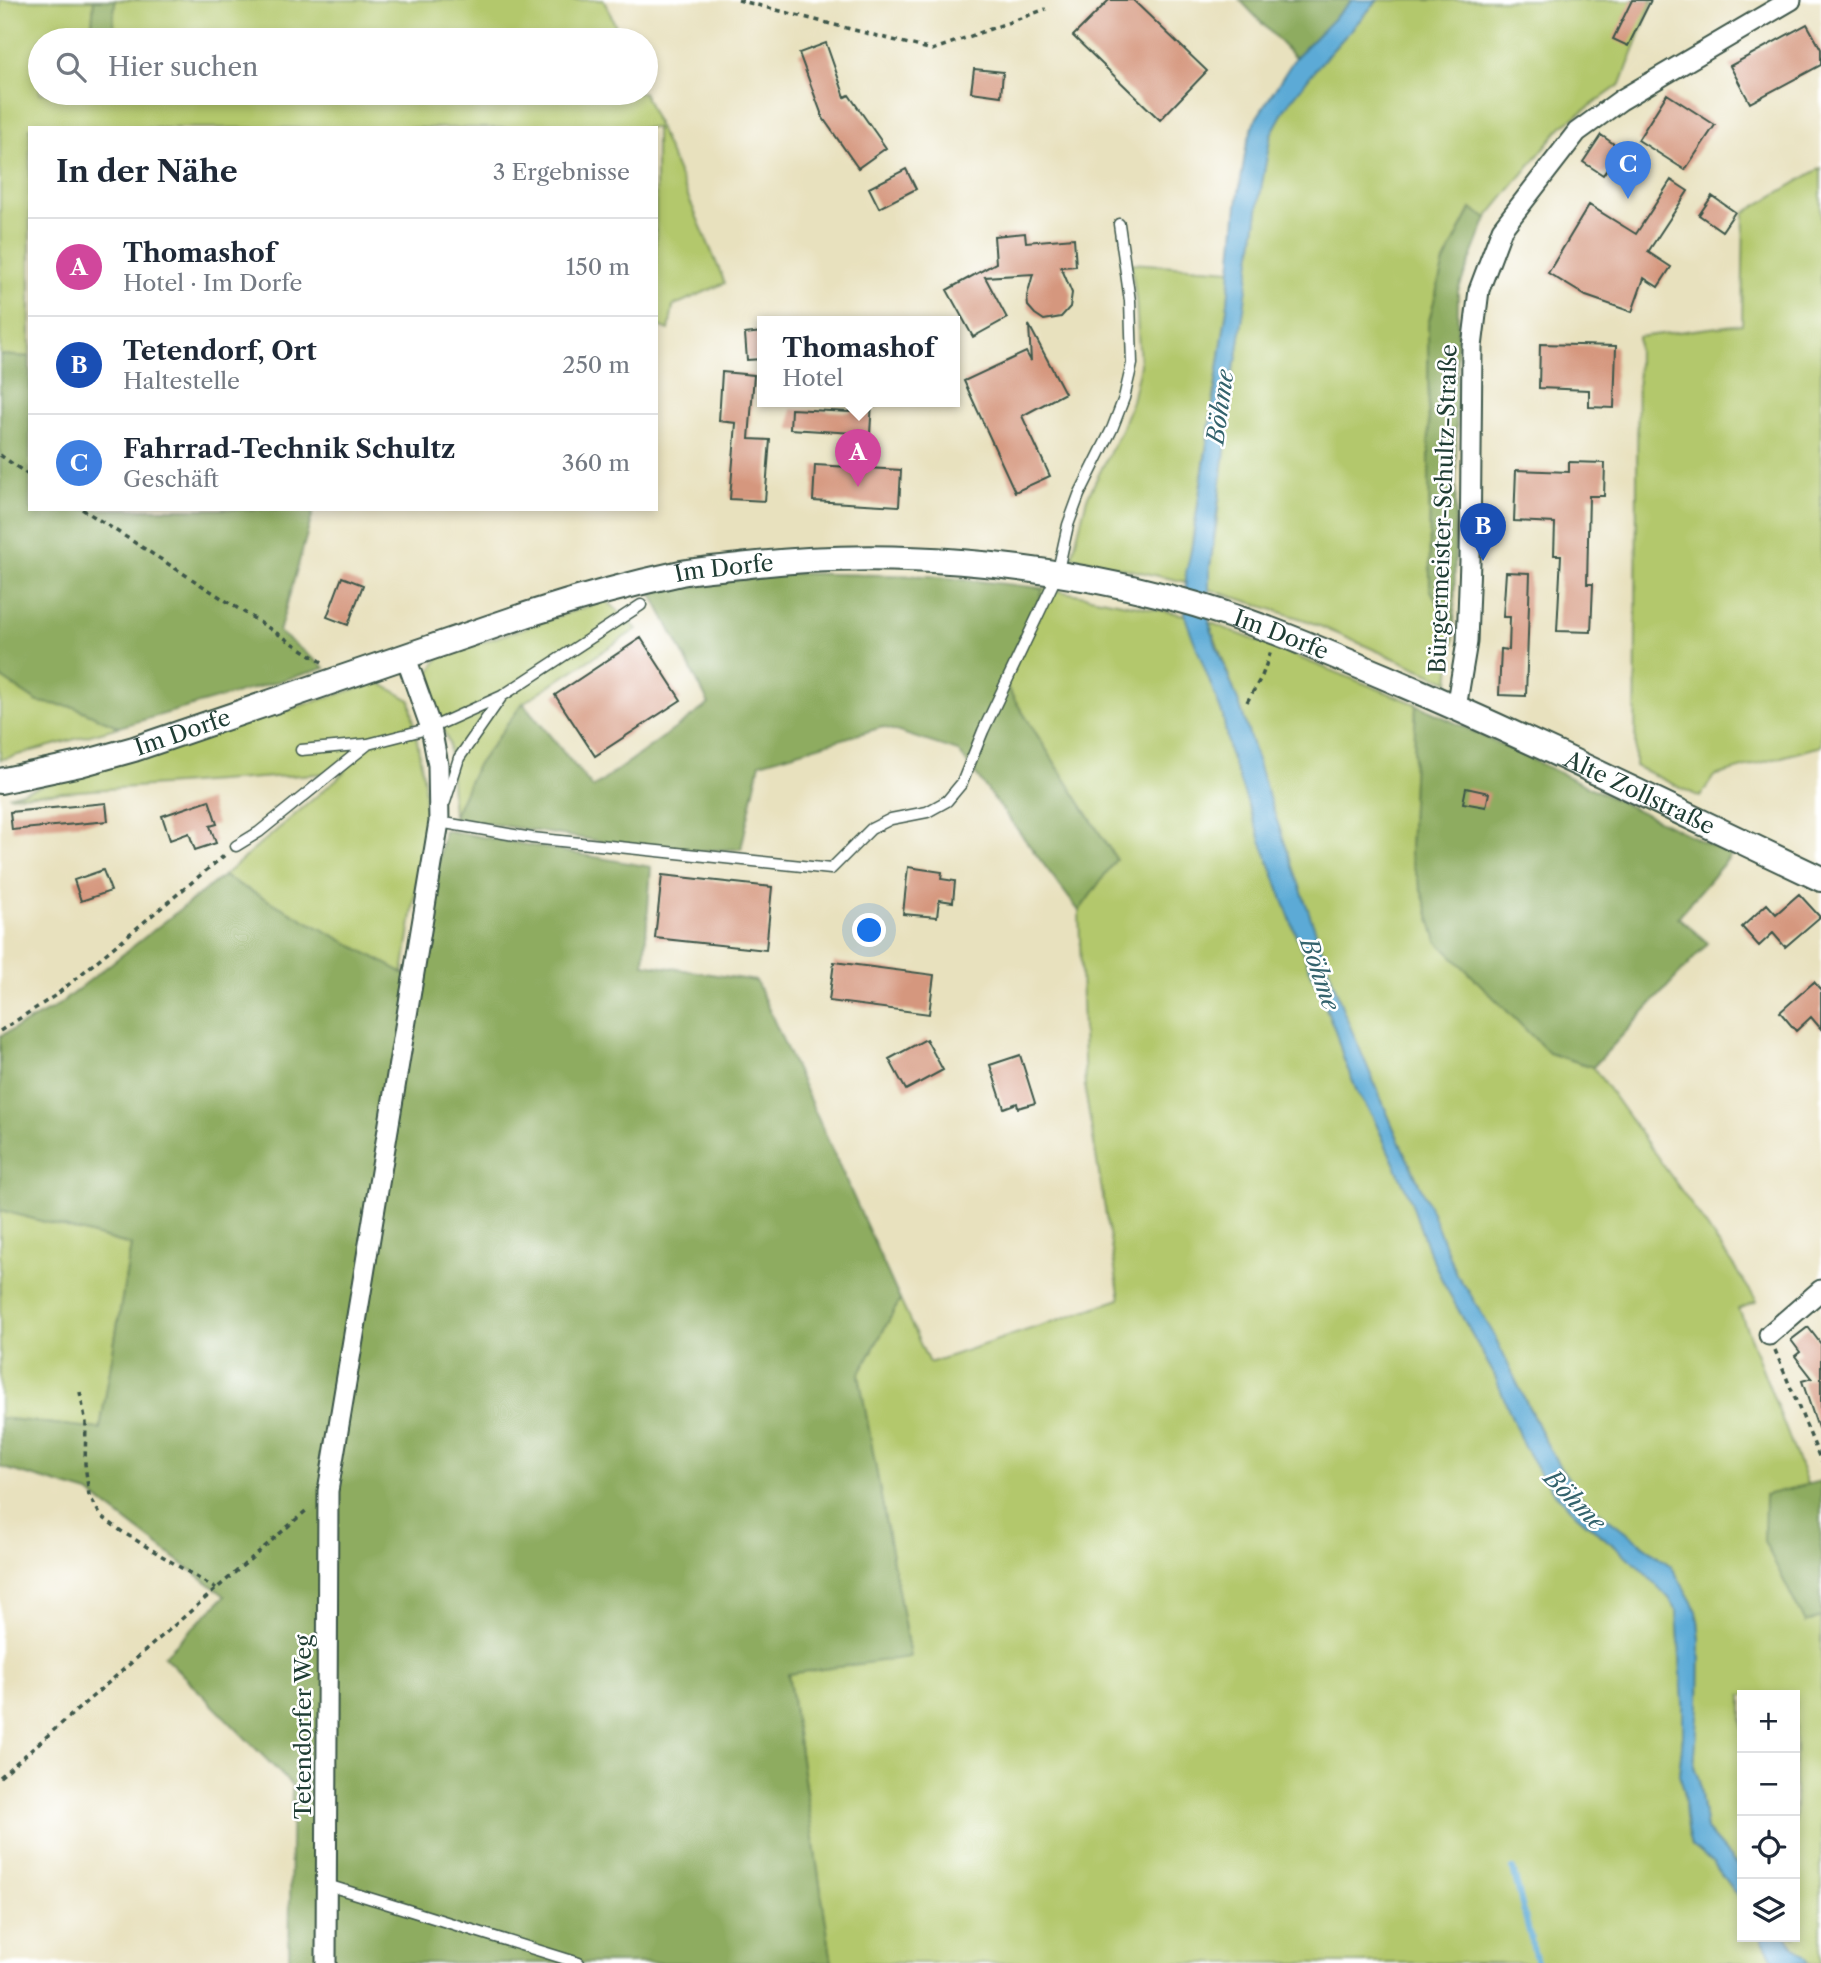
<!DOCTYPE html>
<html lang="de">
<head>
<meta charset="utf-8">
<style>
  body { margin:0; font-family:"Libre Caslon Text",serif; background:#f6f6f7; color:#1f2937 }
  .controls { position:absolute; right:21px; bottom:21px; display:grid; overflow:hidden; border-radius:0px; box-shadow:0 4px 10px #0003 }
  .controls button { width:63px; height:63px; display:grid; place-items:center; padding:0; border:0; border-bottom:2px solid #e0e1e3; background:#fff; color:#1f2937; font:35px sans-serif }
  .you { position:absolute; left:870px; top:931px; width:24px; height:24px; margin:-18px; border:5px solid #fff; border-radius:50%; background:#1a73e8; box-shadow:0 0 0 10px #1a73e833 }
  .badge { display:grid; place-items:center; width:46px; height:46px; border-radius:50%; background:#0b8043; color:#fff; font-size:23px; font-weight:700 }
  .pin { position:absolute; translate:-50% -58px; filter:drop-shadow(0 2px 4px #0008) }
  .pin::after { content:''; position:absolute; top:37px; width:24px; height:21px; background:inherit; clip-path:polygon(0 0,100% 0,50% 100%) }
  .popup { position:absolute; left:757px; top:316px; width:203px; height:91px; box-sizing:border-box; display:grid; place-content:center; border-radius:0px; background:#fff; filter:drop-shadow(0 2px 5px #0005); font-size:23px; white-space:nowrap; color:#747a83 }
  .popup b { font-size:26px; color:#1f2937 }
  .popup::after { content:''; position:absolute; left:50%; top:100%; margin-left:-14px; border:14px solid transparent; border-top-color:#fff }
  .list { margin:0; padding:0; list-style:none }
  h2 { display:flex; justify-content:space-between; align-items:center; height:91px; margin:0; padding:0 28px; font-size:30px }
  h2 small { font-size:23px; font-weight:400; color:#747a83 }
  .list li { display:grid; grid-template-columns:46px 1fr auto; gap:21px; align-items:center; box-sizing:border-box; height:98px; padding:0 28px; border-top:2px solid #e0e1e3 }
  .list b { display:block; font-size:26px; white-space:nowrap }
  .list p { margin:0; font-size:23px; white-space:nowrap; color:#747a83 }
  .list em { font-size:23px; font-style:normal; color:#747a83 }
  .icon { flex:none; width:38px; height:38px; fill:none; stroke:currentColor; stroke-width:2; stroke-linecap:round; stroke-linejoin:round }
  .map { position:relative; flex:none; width:1821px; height:1963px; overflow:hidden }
  .search { position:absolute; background:#fff; box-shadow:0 4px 10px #0003; left:28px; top:28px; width:630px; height:77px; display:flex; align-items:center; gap:18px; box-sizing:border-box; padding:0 24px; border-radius:38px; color:#747a83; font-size:26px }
  .panel { position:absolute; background:#fff; box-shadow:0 4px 10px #0003; left:28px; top:126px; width:630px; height:385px; border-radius:0px }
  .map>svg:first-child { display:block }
  .green { fill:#b3c86c; stroke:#698250; stroke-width:2 }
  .forest { fill:#8eac60; stroke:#56744a; stroke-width:2 }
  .water { fill:#5caad6; stroke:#3e7485; stroke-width:2 }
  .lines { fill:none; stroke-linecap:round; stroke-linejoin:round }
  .stream { stroke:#5caad6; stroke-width:6 }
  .building { fill:#d5977e }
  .service-casing { stroke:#3d5649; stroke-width:13 }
  .minor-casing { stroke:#3d5649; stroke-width:23 }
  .tertiary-casing { stroke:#3d5649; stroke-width:28 }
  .path { stroke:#3d5649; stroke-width:3.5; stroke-dasharray:5 5; stroke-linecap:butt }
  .service { stroke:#fff; stroke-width:10 }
  .minor { stroke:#fff; stroke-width:19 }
  .tertiary { stroke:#fff; stroke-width:24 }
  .labels { text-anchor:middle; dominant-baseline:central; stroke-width:5; stroke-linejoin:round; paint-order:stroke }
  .street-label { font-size:23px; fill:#1f3d34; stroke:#fff }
  .water-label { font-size:24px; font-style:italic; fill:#34636d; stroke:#fff }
</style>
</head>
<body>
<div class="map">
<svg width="1821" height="1963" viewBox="0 0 1821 1963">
  <rect width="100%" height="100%" fill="#fff"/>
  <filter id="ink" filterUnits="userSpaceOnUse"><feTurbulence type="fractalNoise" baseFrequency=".0143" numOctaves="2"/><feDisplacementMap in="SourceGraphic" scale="14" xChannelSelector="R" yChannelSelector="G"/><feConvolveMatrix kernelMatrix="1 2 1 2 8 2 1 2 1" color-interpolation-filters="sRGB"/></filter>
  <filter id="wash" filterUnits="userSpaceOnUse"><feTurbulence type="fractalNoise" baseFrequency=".00686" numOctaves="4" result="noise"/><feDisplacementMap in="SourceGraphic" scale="28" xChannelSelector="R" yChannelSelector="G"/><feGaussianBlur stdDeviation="1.57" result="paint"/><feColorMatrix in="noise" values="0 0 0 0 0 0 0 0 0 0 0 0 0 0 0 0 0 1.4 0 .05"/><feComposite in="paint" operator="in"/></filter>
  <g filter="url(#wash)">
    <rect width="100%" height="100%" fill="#e8e1be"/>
    <path class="green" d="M0 0H94L91 40H40V93H644L725 283 673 306 669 330 656 325V128H30V357L0 355Z
      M115 0H604L622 40H112Z
      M1378 0H1653L1621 84 1561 127 1487 218 1471 209 1444 262 1428 325 1430 588 1454 637 1449 682 1308 621 1209 589V574L1217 522 1233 369 1237 358 1261 189 1271 134 1286 107 1318 66Z
      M1821 168V746L1714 776 1700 797 1635 766 1638 337 1742 324 1744 213Z
      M1131 263 1231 270 1228 302 1186 582 1072 557 1087 498 1120 432 1132 401 1140 365 1136 301Z
      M1043 588 1185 615 1223 716 1229 751 1296 935 1335 1030 1344 1060 1358 1094 1373 1117 1410 1198 1427 1247 1443 1282 1495 1376 1541 1475 1556 1494 1577 1515 1637 1565 1669 1598 1677 1611 1683 1703V1735L1679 1775 1684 1790 1687 1829 1691 1846 1713 1863 1742 1903V1937H1761L1775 1963H832L788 1673 910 1656 859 1375 900 1300 929 1363 1120 1299 1085 1090 1079 911 1116 859 1004 683 1026 642Z
      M606 600 637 629 523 703 476 767 453 818 449 743 427 691 428 675 439 657Z
      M1209 622 1416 704 1410 854 1549 1053 1593 1067 1698 1214 1757 1301 1739 1309 1808 1486 1765 1495 1805 1622 1821 1617V1963H1809C1802 1952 1793 1947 1786 1937H1795V1695H1742V1871L1706 1830 1699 1780 1694 1766 1699 1704 1700 1640 1697 1611 1672 1567 1583 1500 1558 1464 1543 1437 1529 1407 1469 1292 1456 1274 1428 1203 1399 1141 1343 1010 1267 792 1240 706Z
      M0 677 38 702 74 707 119 727 0 760Z
      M378 682 410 700 424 781 426 823 403 974 223 876 345 772 8 796Z
      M0 1210 131 1245 100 1429 0 1418Z"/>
    <path class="forest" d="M94 0H115L112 40H91Z
      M1240 0H1352L1295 58Z
      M1471 209 1487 218 1458 291 1454 637 1430 588 1428 325 1444 262Z
      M0 355 30 357V509H314L279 632 325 668 119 727 74 707 38 702 0 677Z
      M784 573 929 576 1043 588 1026 642 1004 683 1116 859 1079 911 958 751 883 727 760 763 741 849 669 852 453 818 476 767 523 703 593 788 709 704 651 592Z
      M1416 704 1731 855 1678 917 1708 943 1593 1067 1549 1053 1437 941 1410 854Z
      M444 830 651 867 644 964 756 981 900 1300 859 1375 910 1657 788 1674 832 1963H289L292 1785 164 1656 225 1596 89 1493 0 1467V1418L100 1429 131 1245 0 1210V1036L53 1009 223 876 418 981Z
      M1821 1481V1617L1805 1623 1764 1541 1765 1495Z"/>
    <path class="water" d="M1352 0H1378L1318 66 1286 107 1271 134 1261 189 1237 358 1233 369 1230 412 1209 574V622L1216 645 1240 706 1267 792 1343 1010 1399 1141 1428 1203 1456 1274 1469 1292 1493 1333 1543 1437 1558 1464 1583 1499 1672 1567 1697 1611 1700 1640 1699 1704 1694 1766 1699 1780 1706 1830 1742 1871V1903L1713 1863 1691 1846 1687 1829 1684 1790 1679 1775 1683 1735V1703L1677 1611 1669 1598 1637 1565 1577 1515 1556 1494 1541 1475 1523 1445 1495 1376 1443 1282 1427 1247 1410 1198 1373 1117 1358 1094 1344 1060 1335 1030 1296 935 1255 824 1229 751 1223 716 1188 625 1185 615 1186 573 1192 546 1228 302 1237 205 1246 148 1254 122 1295 58Z
      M1761 1937H1786C1793 1947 1803 1952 1809 1963H1775Z"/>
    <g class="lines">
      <path class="stream" d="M1513 1869 1537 1963"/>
    </g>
    <g id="blocks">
      <path class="building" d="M1109 0H1133L1207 71 1160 120 1073 36Z
        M1632 0H1651L1628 46 1613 39Z
        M1807 24 1821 49V65L1750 103 1730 66Z
        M826 43 845 97 849 95 886 148 858 168 823 118 799 53Z
        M974 69 1003 72 1001 96 971 92Z
        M1667 94 1715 125 1685 170 1638 140Z
        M1601 135 1621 149 1603 175 1583 162Z
        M906 169 916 189 879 208 869 188Z
        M1671 180 1688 191 1648 252 1671 267 1658 287 1644 278 1632 312 1586 296 1548 273 1589 205 1636 234Z
        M1712 196 1735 212 1722 231 1699 215Z
        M1025 233 1026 242 1074 238 1076 266 1061 267 1072 293 1070 307 1061 317 1044 320 1035 314 1028 306 1027 296 1033 274 985 277 1007 318 973 337 947 290 996 263 994 236Z
        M1029 325 1065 393 1022 416 1050 476 1015 492 964 381 1026 352 1031 361Z
        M762 332V359L747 360 745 334Z
        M1540 344 1616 346 1614 408 1589 407V390L1539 388Z
        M722 372 754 375 749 439 770 440 765 501 730 499 736 423 719 421Z
        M850 401H872L870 434 790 429 791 409 850 412Z
        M1569 462 1605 463 1604 496H1589L1587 584H1593L1591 632 1557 631 1561 555H1554L1555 523 1514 521 1516 470 1569 472Z
        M815 465 901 470 899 506 813 501Z
        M1506 572 1530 573 1526 696 1499 695 1501 649 1509 650 1510 617H1503Z
        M342 577 363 585 348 625 327 617Z
        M641 638 681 700 595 756 555 695Z
        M1466 788 1489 793 1486 807 1463 803Z
        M209 800 217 824 210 826 216 843 195 850 189 833 170 840 162 816Z
        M106 803 108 821 12 830 10 812Z
        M908 867 942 872 941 879 955 881 953 902 939 900 937 917 903 914Z
        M103 870 111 891 81 901 74 880Z
        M662 875 772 887 766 950 655 938Z
        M1799 894 1820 917 1785 947 1773 933 1759 946 1742 927 1767 904 1776 914Z
        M834 962 934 975 929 1014 829 1001Z
        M1814 982 1821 990V1029L1811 1017 1796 1031 1780 1012Z
        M926 1039 943 1070 906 1090 889 1059Z
        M1020 1055 1035 1103 1018 1108 1017 1103 1004 1108 990 1065Z
        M1808 1327 1821 1344V1428H1818L1802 1381 1812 1378 1795 1356 1800 1352 1791 1340Z"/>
    </g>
  </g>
  <g filter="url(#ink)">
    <use href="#blocks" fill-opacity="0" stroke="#3d5649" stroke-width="2"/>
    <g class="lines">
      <g class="service-casing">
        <path id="service" d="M301 750 368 744 431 728 502 696 641 605
          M445 802 459 758 502 696
          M439 820V822L532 838 831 869 871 829 891 819 927 812 947 801 962 783 983 731 1057 575 1068 525 1079 495 1112 429 1124 398 1132 364 1130 301 1119 224
          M236 846 259 832 367 745
          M327 1885 579 1963"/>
      </g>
      <g class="minor-casing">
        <path id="minor" d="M1456 708 1467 642 1470 561 1472 347 1479 290 1502 229 1577 132 1621 100 1791 0
          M1769 1335 1821 1290
          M326 1963 328 1491 439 822 438 765 431 728 405 655"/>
      </g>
      <g class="tertiary-casing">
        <g id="tertiary">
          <path id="s1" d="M0 781 80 764 134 749 529 614C579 598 630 584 681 573 703 569 726 568 749 565 888 549 1034 562 1169 597 1249 618 1324 651 1399 683 1542 744 1681 813 1821 879"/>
        </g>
      </g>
      <path class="path" d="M738 0 932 50 1046 9
        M0 455 30 476
        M82 509 322 662
        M1247 702 1262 676 1271 651
        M0 1031 56 995 226 854
        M1775 1350 1821 1461
        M80 1392 86 1423 85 1464 89 1495 101 1516 121 1531 216 1589
        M0 1777 308 1509"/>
      <use href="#service" class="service"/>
      <use href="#minor" class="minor"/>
      <use href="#tertiary" class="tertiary"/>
    </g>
  </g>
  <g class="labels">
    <g class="street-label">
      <text transform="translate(1443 509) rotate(-88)">Bürgermeister-Schultz-Straße</text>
      <text stroke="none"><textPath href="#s1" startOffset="756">Im Dorfe</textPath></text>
      <text stroke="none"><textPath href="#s1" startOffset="1323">Im Dorfe</textPath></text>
      <text stroke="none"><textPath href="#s1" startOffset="189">Im Dorfe</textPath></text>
      <text stroke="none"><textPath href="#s1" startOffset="1715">Alte Zollstraße</textPath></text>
      <text transform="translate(303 1727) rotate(-90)">Tetendorfer Weg</text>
    </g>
    <g class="water-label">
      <text transform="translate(1220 407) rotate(-82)">Böhme</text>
      <text transform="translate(1320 974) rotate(71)">Böhme</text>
      <text transform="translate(1575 1500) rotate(45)">Böhme</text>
    </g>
  </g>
</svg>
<div class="controls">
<button>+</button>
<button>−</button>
<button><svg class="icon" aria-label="locate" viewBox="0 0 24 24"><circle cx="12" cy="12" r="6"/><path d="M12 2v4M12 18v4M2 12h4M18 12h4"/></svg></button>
<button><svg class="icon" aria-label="layers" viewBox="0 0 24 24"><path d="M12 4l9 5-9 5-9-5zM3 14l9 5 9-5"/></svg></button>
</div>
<div class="you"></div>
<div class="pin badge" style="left:858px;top:487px;background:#d1479c">A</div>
<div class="popup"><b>Thomashof</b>Hotel</div>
<div class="pin badge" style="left:1483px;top:561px;background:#1a4fb4">B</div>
<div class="pin badge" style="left:1628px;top:199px;background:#3f7fe0">C</div>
<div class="search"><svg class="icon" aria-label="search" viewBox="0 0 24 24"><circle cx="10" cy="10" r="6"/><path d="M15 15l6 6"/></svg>Hier suchen</div>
<section class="panel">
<h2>In der Nähe<small>3 Ergebnisse</small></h2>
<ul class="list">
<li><span class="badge" style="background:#d1479c">A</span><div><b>Thomashof</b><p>Hotel · Im Dorfe</p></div><em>150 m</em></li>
<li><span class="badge" style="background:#1a4fb4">B</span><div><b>Tetendorf, Ort</b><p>Haltestelle</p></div><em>250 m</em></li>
<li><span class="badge" style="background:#3f7fe0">C</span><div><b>Fahrrad-Technik Schultz</b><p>Geschäft</p></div><em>360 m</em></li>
</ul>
</section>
</div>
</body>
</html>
